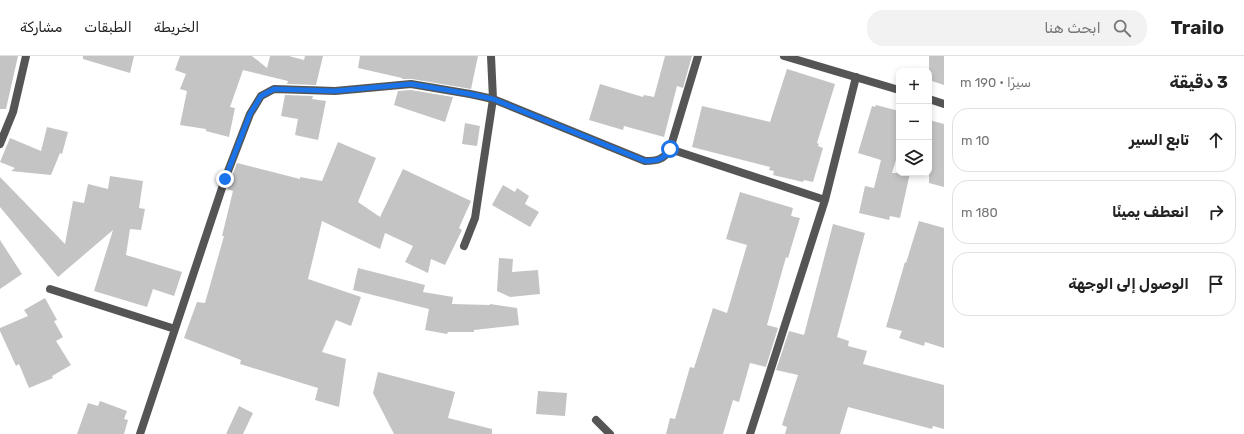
<!DOCTYPE html>
<html lang="ar">
<head>
<meta charset="utf-8">
<style>
  body { margin:0; font-family:Rubik,"Noto Sans Arabic",sans-serif; background:#f2f2f2; color:#222; direction:rtl }
  .controls { position:absolute; right:12px; top:12px; display:grid; overflow:hidden; border-radius:8px; box-shadow:0 2px 6px #0003 }
  .controls button { width:36px; height:36px; display:grid; place-items:center; padding:0; border:0; border-bottom:1px solid #e0e0e0; background:#fff; color:#222; font:20px sans-serif }
  .stop { position:absolute; width:12px; height:12px; margin:-9px; border:3px solid #1a73e8; border-radius:50%; background:#fff }
  .stop.end { background:#1a73e8; border-color:#fff; box-shadow:0 1px 4px #0008 }
  .list { margin:0; padding:0; list-style:none }
  h2 { display:flex; justify-content:space-between; align-items:center; height:52px; margin:0; padding:0 16px; font-size:17px }
  h2 small { font-size:13px; font-weight:400; color:#767676 }
  .list li { display:grid; grid-template-columns:26px 1fr auto; gap:12px; align-items:center; box-sizing:border-box; height:64px; margin:0 8px 8px; padding:0 8px; border:1px solid #e0e0e0; border-radius:16px }
  .list b { display:block; font-size:15px; white-space:nowrap }
  .list em { font-size:13px; font-style:normal; color:#767676 }
  .icon { flex:none; width:22px; height:22px; fill:none; stroke:currentColor; stroke-width:2; stroke-linecap:round; stroke-linejoin:round }
  .map { position:relative; flex:none; width:944px; height:378px; overflow:hidden; direction:ltr }
  header { display:flex; align-items:center; gap:24px; box-sizing:border-box; height:56px; padding:0 20px; background:#fff; border-bottom:1px solid #e0e0e0 }
  header strong { font-size:19px }
  nav { display:flex; gap:22px; margin-inline-start:auto; font-size:14px }
  .search { width:280px; height:36px; background:#f2f2f2; display:flex; align-items:center; gap:10px; box-sizing:border-box; padding:0 14px; border-radius:16px; color:#767676; font-size:15px }
  main { display:flex }
  aside { flex:1; background:#fff }
  .map>svg:first-child { display:block }
  .building { fill:#c4c4c4 }
  .lines { fill:none; stroke-linecap:round; stroke-linejoin:round }
  .minor { stroke:#555; stroke-width:8 }
  .route { stroke:#1a73e8; stroke-width:5 }
</style>
</head>
<body>
<header>
<strong>Trailo</strong>
<div class="search"><svg class="icon" aria-label="search" viewBox="0 0 24 24"><circle cx="10" cy="10" r="6"/><path d="M15 15l6 6"/></svg>ابحث هنا</div>
<nav><a>الخريطة</a><a>الطبقات</a><a>مشاركة</a></nav>
</header>
<main>
<aside>
<h2>3 دقيقة<small>سيرًا · 190 m</small></h2>
<ul class="list">
<li><svg class="icon" aria-label="ahead" viewBox="0 0 24 24"><path d="M12 20V5M6 11l6-6 6 6"/></svg><div><b>تابع السير</b></div><em>10 m</em></li>
<li><svg class="icon" aria-label="right" viewBox="0 0 24 24"><path d="M7 20v-9h11M14 6l5 5-5 5"/></svg><div><b>انعطف يمينًا</b></div><em>180 m</em></li>
<li><svg class="icon" aria-label="arrive" viewBox="0 0 24 24"><path d="M6 21V4h12l-3 4 3 4H6"/></svg><div><b>الوصول إلى الوجهة</b></div></li>
</ul>
</aside>
<div class="map">
<svg width="944" height="378" viewBox="0 0 944 378">
  <rect width="100%" height="100%" fill="#fff"/>
  <path class="building" d="M0 0H18L6 53H0Z
    M83 0H134L130 17 83 3Z
    M180 0H252L267 12 270 0H289L304 4 305 0H323L316 29 287 28 288 25 243 14 230 51 235 52 229 81 206 75V73L180 69 187 35 180 33 186 18 175 14Z
    M360 0H478L471 33 412 23H402V22L358 12Z
    M665 0H692L683 32 677 30 664 81 624 70 623 74 589 64 600 28 643 41 644 39 654 41Z
    M929 0H944V29L929 24Z
    M787 13 835 28 817 87 819 88 818 90 823 92 813 126 804 124 803 126 773 119 774 115 769 114 770 111 692 91 702 50 770 66Z
    M411 34 453 41 445 66 394 49 398 35Z
    M285 39 313 40 312 43 326 45 318 84 295 79 298 63 281 60Z
    M876 49 899 55V94L892 117H910L900 162 890 160 889 164 859 157 865 130 874 132 881 104 858 97 872 50 875 51Z
    M929 64 944 68V131L929 127Z
    M465 67 480 70 477 90 462 88Z
    M47 71 68 76 62 98 60 97 51 119 11 115 15 112 0 106 10 82 41 95Z
    M338 86 376 102 358 146 380 161 403 113 471 145 459 172 462 174 445 209 431 203 428 217 405 206 413 190 385 177 380 193 322 165 308 223 361 241 351 270 336 264 322 296 346 303 339 351 315 344 318 332 240 308 241 304 184 282 197 246 205 247 224 180H222L233 135 227 133 237 107 300 123V121L322 125Z
    M110 120 143 125 139 152 145 153 141 174 130 173 126 199 182 216 174 240 153 233 147 251 94 235 113 174 58 221 0 151V121L65 188 73 145 84 147 88 128 108 133Z
    M503 129 515 136 517 132 529 140 525 148 539 156 530 171 492 149Z
    M740 136 793 152 791 160 800 162 788 202 786 201 767 269 778 272 766 311 750 307 739 346 733 344 723 378H666L670 362 675 363 690 311 694 312 713 252 727 257 747 189 726 183Z
    M919 165 944 172V292L925 286 924 290 899 282 902 275 886 271 905 206 906 207Z
    M833 168 865 177 837 281 849 285 848 290 867 295 863 308 944 329V373L933 370 932 373 848 351 840 378H785L787 371 782 369 798 319 776 314 789 275 804 279Z
    M0 184 22 218 0 233Z
    M499 202 513 203 512 216 538 214 540 238 510 241 497 235Z
    M358 212 425 229 423 236 453 241 452 248 490 249V248L517 252 519 269 474 274V276H448L447 278 425 274 429 253 353 234Z
    M45 242 57 264 54 265 63 281 56 285 71 309 52 320 53 322 29 332 19 308 16 310 0 275V272L28 260 24 254Z
    M378 316 455 336 448 362 492 373V378H394L373 337Z
    M538 335 567 337 565 360 536 358Z
    M100 345 127 355 124 363 128 364 124 378H77L88 347 98 350Z
    M239 350 253 357 243 378H226Z"/>
  <g class="lines">
    <path class="minor" d="M784 0 899 34
      M929 43 944 48
      M0 88 13 56 26 0
      M670 93 825 144
      M464 190 475 162 493 43 491 0
      M50 233 175 273
      M596 364 610 378
      M140 378 225 123 250 58 261 40 274 33 335 35 411 28 470 38 493 43 645 105C656 105 664 104 670 93L698 0
      M750 378 825 144 856 21"/>
  </g>
  <g class="lines">
    <path class="route" d="M225 123 250 58 261 40 274 33 335 35 411 28 470 38 493 43 645 105C656 105 664 104 670 93"/>
  </g>
</svg>
<div class="controls">
<button>+</button>
<button>−</button>
<button><svg class="icon" aria-label="layers" viewBox="0 0 24 24"><path d="M12 4l9 5-9 5-9-5zM3 14l9 5 9-5"/></svg></button>
</div>
<div class="stop" style="left:670px;top:93px"></div>
<div class="stop end" style="left:225px;top:123px"></div>
</div>
</main>
</body>
</html>
